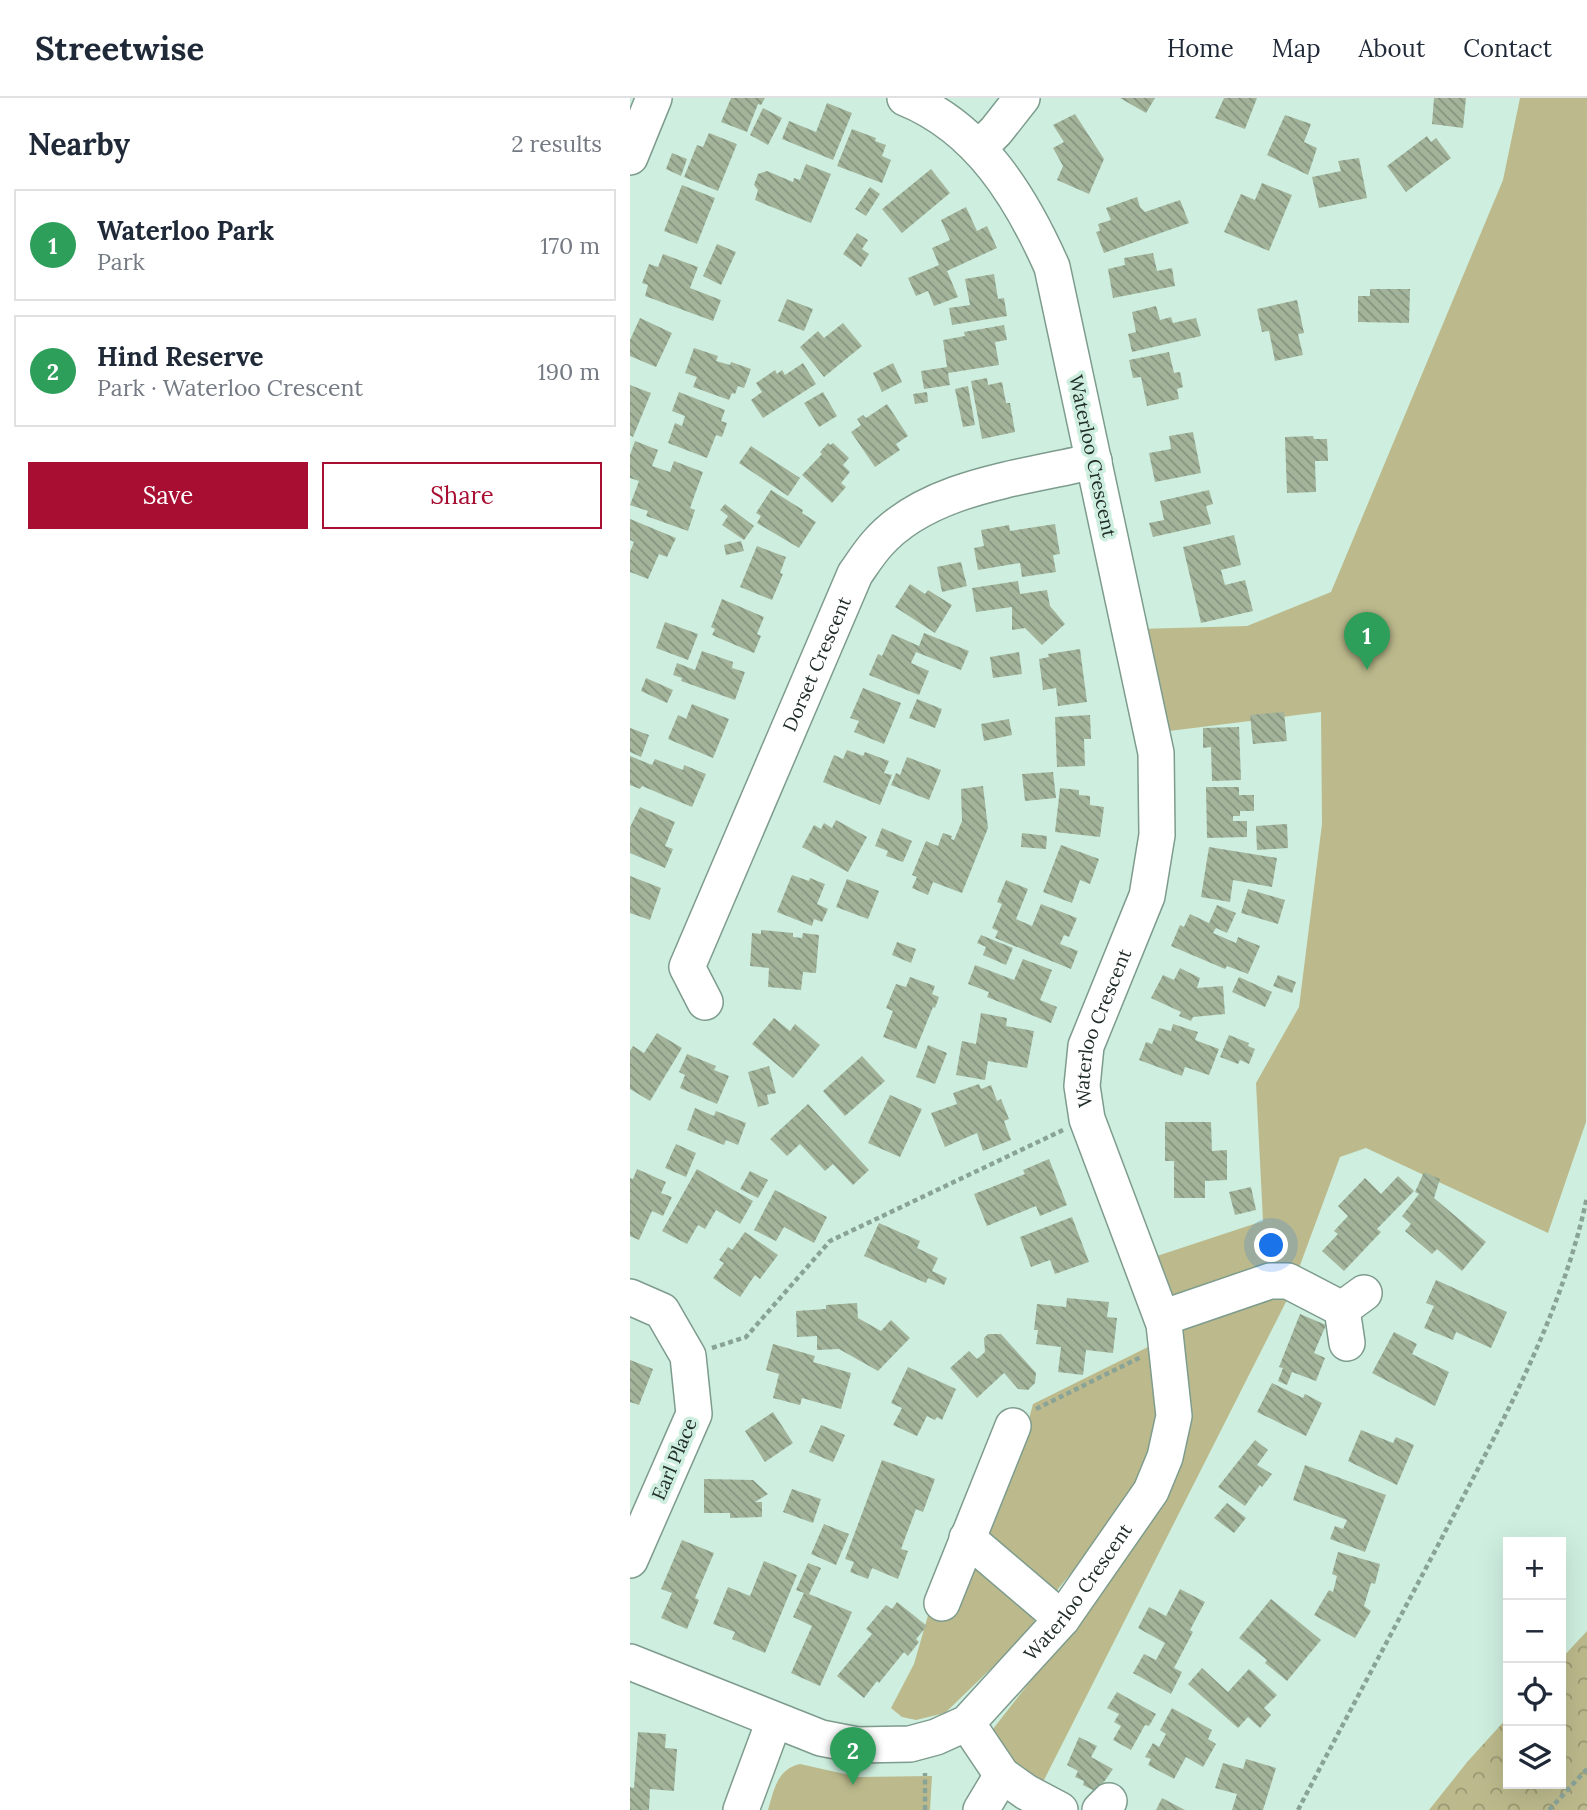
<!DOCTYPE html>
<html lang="en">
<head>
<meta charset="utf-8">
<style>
  body { margin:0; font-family:Lora,serif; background:#f6f6f7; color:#1f2937 }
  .controls { position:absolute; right:21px; bottom:21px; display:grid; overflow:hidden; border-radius:0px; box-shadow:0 7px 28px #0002 }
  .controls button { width:63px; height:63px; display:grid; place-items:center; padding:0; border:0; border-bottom:2px solid #e0e1e3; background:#fff; color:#1f2937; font:35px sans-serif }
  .you { position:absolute; left:642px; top:1148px; width:24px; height:24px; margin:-18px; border:5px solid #fff; border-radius:50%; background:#1a73e8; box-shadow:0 0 0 10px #1a73e833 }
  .badge { display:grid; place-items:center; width:46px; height:46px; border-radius:50%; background:#a70e32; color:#fff; font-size:23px; font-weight:700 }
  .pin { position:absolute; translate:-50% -58px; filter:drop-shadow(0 2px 4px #0008) }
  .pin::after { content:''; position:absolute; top:37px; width:24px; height:21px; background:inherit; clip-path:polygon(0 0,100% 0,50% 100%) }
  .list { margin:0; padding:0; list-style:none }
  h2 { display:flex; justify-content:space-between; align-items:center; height:91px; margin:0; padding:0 28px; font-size:30px }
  h2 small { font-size:23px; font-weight:400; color:#747a83 }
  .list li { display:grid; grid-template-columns:46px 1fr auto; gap:21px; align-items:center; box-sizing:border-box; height:112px; margin:0 14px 14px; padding:0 14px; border:2px solid #e0e1e3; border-radius:0px }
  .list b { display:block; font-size:26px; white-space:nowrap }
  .list p { margin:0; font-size:23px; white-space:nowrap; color:#747a83 }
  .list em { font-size:23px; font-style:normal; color:#747a83 }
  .actions { display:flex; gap:14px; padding:21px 28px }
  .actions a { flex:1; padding:16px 0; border:2px solid #a70e32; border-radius:0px; text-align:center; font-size:24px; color:#a70e32 }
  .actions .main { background:#a70e32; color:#fff }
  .icon { flex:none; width:38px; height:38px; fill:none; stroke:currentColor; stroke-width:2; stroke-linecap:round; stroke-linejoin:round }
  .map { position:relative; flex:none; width:957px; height:1712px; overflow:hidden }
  header { display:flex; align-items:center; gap:42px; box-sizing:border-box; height:98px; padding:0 35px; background:#fff; border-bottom:2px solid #e0e1e3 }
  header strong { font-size:33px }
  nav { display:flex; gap:38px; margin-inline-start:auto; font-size:24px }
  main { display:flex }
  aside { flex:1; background:#fff }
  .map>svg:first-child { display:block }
  .forest { fill:url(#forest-crowns) }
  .green { fill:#bcba8c }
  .building { fill:url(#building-back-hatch) }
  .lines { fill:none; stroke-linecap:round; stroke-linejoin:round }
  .minor-casing { stroke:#7e9c8d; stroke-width:38 }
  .path { stroke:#8aa397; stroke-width:4.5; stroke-dasharray:5 3.5; stroke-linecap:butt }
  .minor { stroke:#fff; stroke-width:35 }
  .labels { text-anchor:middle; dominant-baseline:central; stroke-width:7; stroke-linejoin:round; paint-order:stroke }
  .street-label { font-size:19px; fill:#212d27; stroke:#ceefdf }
</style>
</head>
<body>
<header>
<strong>Streetwise</strong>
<nav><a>Home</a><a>Map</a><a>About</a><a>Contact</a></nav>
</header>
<main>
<aside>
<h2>Nearby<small>2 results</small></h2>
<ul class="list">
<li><span class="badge" style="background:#2e9e5b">1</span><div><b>Waterloo Park</b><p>Park</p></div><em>170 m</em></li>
<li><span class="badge" style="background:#2e9e5b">2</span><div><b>Hind Reserve</b><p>Park · Waterloo Crescent</p></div><em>190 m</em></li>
</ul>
<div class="actions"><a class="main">Save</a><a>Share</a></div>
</aside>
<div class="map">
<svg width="957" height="1712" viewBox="0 0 957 1712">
  <defs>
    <pattern id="forest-crowns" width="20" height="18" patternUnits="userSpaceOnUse" patternTransform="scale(1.75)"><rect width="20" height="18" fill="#bcba8c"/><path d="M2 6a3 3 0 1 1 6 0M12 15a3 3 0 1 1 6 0" fill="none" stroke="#989872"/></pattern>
    <pattern id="building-back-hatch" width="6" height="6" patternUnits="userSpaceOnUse" patternTransform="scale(1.75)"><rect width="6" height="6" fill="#a3b49b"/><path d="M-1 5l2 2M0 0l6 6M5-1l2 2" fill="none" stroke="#84937e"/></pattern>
  </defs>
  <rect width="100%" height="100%" fill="#ceefdf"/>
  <path class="forest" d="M957 1533V1712H799L838 1663 878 1619V1686H931V1561Z"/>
  <path class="green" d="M890 0H957L956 1024 918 1135 736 1050 710 1059 669 1170 544 1204 527 1158 633 1123 626 985 669 909 692 726 691 614 531 634 508 531 617 528 701 494 873 82Z
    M660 1196 412 1686 404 1688 359 1636 439 1534 557 1329 556 1261 551 1220Z
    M520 1248C523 1280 529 1313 524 1344 516 1394 456 1455 425 1495L360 1436 357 1426 397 1328 403 1306Z
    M345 1467 404 1518V1529L315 1615 286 1622 272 1619 261 1610 284 1566 299 1514Z
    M170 1666 228 1679 302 1678 300 1712H138C144 1692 147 1671 170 1666Z"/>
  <path class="building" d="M101 0H135L131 7 128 6 117 34 91 24Z
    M490 0H525L516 15Z
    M594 0H627L615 31 585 20Z
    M804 0H836L833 30 802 26Z
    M197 5 222 15 203 62 152 41 159 23 186 34Z
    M133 10 152 20 138 47 120 37Z
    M445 16 474 61 459 96 427 82 433 68 423 50 434 44 423 27Z
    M655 17 681 26 674 44 687 50 678 77 637 57Z
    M222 31 246 40 245 43 256 47 252 58 261 62 252 85 207 68Z
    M79 35 107 46 88 93 54 79 67 47 73 49Z
    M797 38 801 44 806 40 821 60 776 94 757 68Z
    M42 55 57 61 51 78 36 71Z
    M729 60 737 100 689 110 682 79 711 73 708 63Z
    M176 66 201 76 181 125 125 102 128 92 124 87 128 76 137 73 163 84 164 80 170 82Z
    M301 71 320 95 272 135 252 111Z
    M632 85 662 97 639 153 594 134 611 96 625 102Z
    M52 87 85 100 67 146 34 133Z
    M240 89 250 96 236 118 225 111Z
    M507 99 510 109 515 114 550 102 559 125 474 155 466 134 470 133 468 126 481 122 476 110Z
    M336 109 347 133 357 128 367 150 317 173 328 199 304 208 298 193 286 198 278 180 309 167 302 150 320 142 311 122Z
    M227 135 238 142 232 151 239 156 231 169 213 156Z
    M87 146 106 154 91 187 73 178Z
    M523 155 527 173 542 170 545 188 483 200 478 171 495 167 494 160Z
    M33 156 68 169 60 190 91 202 83 223 15 198 18 187 12 185 19 166 28 169Z
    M364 176 368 201 374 200 377 218 322 227 319 210 340 207 335 181Z
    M740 191H780L779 225 728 224V198H740Z
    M157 201 183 211 174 233 148 223Z
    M667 202 674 235 668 236 673 257 645 263 639 233 632 234 627 211Z
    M526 208 530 222 541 219 543 225 566 220 571 238 502 254 498 236 506 234 502 214Z
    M10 220 42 235 26 269 0 258V242Z
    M213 225 232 248 194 279 170 249 188 233 194 240Z
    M374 227 377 242 365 244 369 267 318 275 320 287 294 291 291 273 317 269 313 242 335 238 334 234Z
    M64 250 88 258 86 263 100 267 101 264 121 271 114 290 108 288 105 296 102 295 99 302 63 289 67 279 55 275Z
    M539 254 544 275 550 274 553 289 547 291 549 301 517 308 511 279 503 280 499 262Z
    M173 265 186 286 133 320 121 302 132 294 126 285 145 272 147 276 152 272 155 277Z
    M263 265 272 284 252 294 243 275Z
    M357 280 358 287 372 284 376 305H380L385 334 352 341 341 283Z
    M0 287 21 295 3 339 0 337Z
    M338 288 345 327 333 329 325 291Z
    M49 294 95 312 91 323 97 325 92 339 86 337 77 360 38 345 45 325 52 328 55 318 42 313Z
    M193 294 207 318 189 329 174 305Z
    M297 294 298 304 285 306 283 296Z
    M257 306 278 338 266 346 270 352 245 369 221 334 231 327 227 321 233 317 236 320Z
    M563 334 571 375 525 384 519 355 541 351 539 338Z
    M683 338 684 341H697L698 363H685L686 394 657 395 655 339Z
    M5 343 28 352 22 368 40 374 44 363 73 374 60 410 65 412 58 433 16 418 18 413 0 407 9 383 0 380V357Z
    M198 345 200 347 203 345 219 360 213 367 220 374 211 385 216 389 202 405 172 377 192 356 190 354Z
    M121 348 170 380 158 398 109 365Z
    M141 392 173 412 172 415 186 424 169 450 127 425 131 418 126 415Z
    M579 392 583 406 576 408 581 426 523 439 519 425 534 422 530 403Z
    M95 406 124 428 114 442 92 427 98 418 90 412Z
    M0 421 46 440 37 459 29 456 18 481 0 474V454L4 444 0 442Z
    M425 426 430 456 423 457 426 474 392 479 390 465 348 472 344 450 354 448 351 432 379 427 380 433Z
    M604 437 611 467 591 472 595 487 615 482 623 513 571 525 553 449Z
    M111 443 114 453 96 457 94 447Z
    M127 448 156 459 150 475 153 476 142 502 110 489Z
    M331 464 337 488 312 494 307 469Z
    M388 483 390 496 417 492 420 508 435 526 412 547 395 530 382 532V509L346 514 342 490Z
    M280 486 295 496 298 492 322 507 305 535 265 509Z
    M92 501 134 519 127 536 131 538 124 555 82 537 85 531 81 529Z
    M35 524 68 536 58 562 26 550Z
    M294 535 339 553 331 572 286 554 281 565 299 573 289 597 239 577 248 556 252 558 262 536 289 548Z
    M450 551 457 604 428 608 426 590 413 592 409 561 419 559 418 556Z
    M72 553 103 564 102 570 115 574 105 602 51 583 52 580 43 577 47 565 65 572Z
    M389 554 392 576 363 580 360 559Z
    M16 580 43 592 37 605 11 593Z
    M233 590 271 605 254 646 224 634 229 623 220 620Z
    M287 601 312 611 305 630 279 620Z
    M62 606 99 621 83 660 38 641 48 617 56 621Z
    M654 614 657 643 623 646 620 617Z
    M460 617 461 641H454L455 668 427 669 425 619Z
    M379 621 382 637 354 643 351 626Z
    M609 629 611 682 582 683 581 649 573 650V630Z
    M0 630 19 637 11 659 0 654Z
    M217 652 233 658 235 654 259 663 254 675 262 677 250 707 193 684 204 657 213 661Z
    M0 658 22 667 25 661 53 672 54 667 76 676 62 709 12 688 10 691 0 687Z
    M277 659 311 672 299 702 261 687 266 675 270 677Z
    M423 674 426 700 395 703 392 676Z
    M353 688 358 730 332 795 303 784 298 797 282 790 287 779 282 777 296 743 308 748 313 735 322 738 321 741 324 742 332 723 331 691Z
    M576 689H609V697H624V713H610V718H603V723H617V739L577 740Z
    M430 690 449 692V697L460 698V707L474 709 470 739 425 734Z
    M10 709 45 724 35 748 43 751 35 770 0 755V729Z
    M206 722 237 739 218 774 172 749 184 727 191 731 194 725 202 730Z
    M657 726 658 750 627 752 626 728Z
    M252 730 282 743 273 764 256 758 258 753 245 748Z
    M392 735 417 738 416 751 391 749Z
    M431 747 469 761 460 786 450 782 442 805 413 794Z
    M579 749 647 760 642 789 603 782 600 804 571 799Z
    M162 777 179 783 180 780 195 786 187 806 198 811 192 824 184 821 182 828 147 814Z
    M0 778 31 790 20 822 0 815Z
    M217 781 249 793 238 821 206 809Z
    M376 782 398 791 386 821 402 828 411 806 447 820 439 839 434 837 430 846 448 853 441 871 365 840 368 833 362 830 372 806 367 804Z
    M618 791 655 802 648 826 611 815Z
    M587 807 606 815 597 835 586 830 583 835 606 845 608 839 630 848 618 876 597 868 595 871 541 848 550 827 554 829 560 816 579 825Z
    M131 832 163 835V839L172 840 173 835 189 837 186 875 173 874 171 892 138 889 139 870 120 868 122 835 131 836Z
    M351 837 383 850 376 867 353 857 356 849 347 845Z
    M267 844 286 851 281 865 262 857Z
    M393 861 422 872 410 902 427 909 421 925 357 899 359 894 338 886 345 867 384 882Z
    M550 870 570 880 567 890 593 888 595 916 563 919 561 923 549 918 551 914 521 900 533 877 544 882Z
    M648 877 666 884 662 895 643 888Z
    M280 879 305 888 302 896 309 899 305 910 303 909 286 951 253 939 263 913 256 910 266 886 276 889Z
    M609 879 642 894 635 909 602 894Z
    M351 915 377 920 376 928 404 933 397 970 358 963 355 982 326 977 332 943 346 946Z
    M144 920 160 933 165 926 190 947 163 980 122 946Z
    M543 926 568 934 565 942 589 951 579 977 555 969 552 978 509 962 516 944 522 946 529 930 541 933Z
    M27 935 52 950 20 1003 0 991V953L3 948 14 955Z
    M599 937 619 945 618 948 625 951 619 966 610 962 608 966 590 959Z
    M298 947 317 955 305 986 286 979Z
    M57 956 86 968 84 972 99 978 87 1006 50 990 55 977 49 974Z
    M232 958 255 983 215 1018 193 993Z
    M139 968 146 995 137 997 139 1006 128 1009 118 974Z
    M349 986 351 991 361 987 367 1003 371 1001 379 1021 374 1023 381 1042 353 1053 347 1035 315 1049 301 1015 327 1006 323 995Z
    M260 997 292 1011 270 1059 238 1045Z
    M178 1006 239 1072 223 1087 203 1066 195 1073 170 1046 157 1058 140 1041Z
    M65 1010 84 1018 86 1013 116 1025 108 1047 96 1042 94 1047 57 1032Z
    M535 1024H581L582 1053 597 1052V1082L575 1083V1100H544V1063H535Z
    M46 1046 66 1055 56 1079 35 1070Z
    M419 1061 437 1107 410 1118 406 1108 357 1128 344 1096 395 1076 393 1072Z
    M7 1071 36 1084 31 1095 42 1099 33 1118 22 1113 9 1142 0 1138V1080L3 1081Z
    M67 1071 123 1103 110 1126 86 1112 75 1131 68 1127 57 1146 32 1133Z
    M120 1073 138 1082 128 1100 110 1091Z
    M794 1074 810 1081 804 1100 856 1144 832 1173 807 1151 802 1156 775 1133 781 1126 772 1118 789 1096 785 1094Z
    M768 1078 784 1093 747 1131 751 1134 714 1173 692 1153 708 1136 704 1133 718 1118 708 1108 735 1080 751 1096Z
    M621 1089 626 1112 605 1117 599 1094Z
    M145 1092 197 1119 184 1145 154 1129 146 1143 124 1132Z
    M442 1119 459 1164 425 1176 420 1162 401 1169 390 1139Z
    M249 1125 290 1143 287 1150 308 1160 302 1173 317 1180 314 1187 298 1180 296 1185 234 1158Z
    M115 1134 148 1157 130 1181 125 1177 110 1199 83 1180 94 1165 89 1162 98 1149 102 1152Z
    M806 1182 877 1214 861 1250 826 1234 823 1242 794 1230 804 1208 796 1205Z
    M437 1200 479 1204 477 1219 487 1220 483 1255 456 1252 453 1277 428 1274 431 1249 406 1246 408 1232H404L407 1206 436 1209Z
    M227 1205 228 1220 251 1233 261 1222 280 1240 248 1273 209 1251 187 1252V1238L167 1239 166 1213 196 1211V1207Z
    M670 1216 696 1227 684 1255 695 1260 686 1283 662 1274 657 1287 648 1283 653 1270 649 1269Z
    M764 1234 787 1246 782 1256 819 1274 805 1308 742 1275Z
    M358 1236H371L406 1275 405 1285 398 1292 388 1291 374 1275 347 1300 320 1270 339 1253 347 1261 355 1254 354 1240Z
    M143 1246 185 1258 183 1264 221 1275 211 1311 172 1300 170 1307 143 1300 149 1276 136 1272Z
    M0 1262 23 1271 9 1307 0 1304Z
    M278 1269 326 1291 312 1322 307 1319 305 1322 297 1318 287 1338 263 1327 272 1310 261 1305Z
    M642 1285 673 1300 675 1296 692 1305 676 1338 627 1314Z
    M143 1314 163 1345 135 1364 115 1333Z
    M191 1327 215 1337 203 1364 179 1354Z
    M731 1332 763 1345 766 1339 784 1347 767 1387 718 1363Z
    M625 1342 638 1352 627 1367 642 1376 632 1389 630 1387 615 1408 588 1389Z
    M252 1362 305 1381 293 1414 286 1411 271 1451 278 1453 268 1481 242 1470 238 1481 220 1474 224 1464 215 1461Z
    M675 1367 756 1397 735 1454 700 1441 705 1428 713 1431 717 1422 663 1402Z
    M74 1381 123 1382 138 1396 125 1404H132V1419L100 1420V1415H74Z
    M162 1391 191 1401 183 1425 153 1414Z
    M597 1405 616 1420 604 1435 584 1420Z
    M194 1426 219 1436 206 1467 181 1456Z
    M52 1442 84 1455 65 1500 69 1502 57 1531 31 1520 42 1495 31 1491Z
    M708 1454 750 1466 745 1486 741 1485 734 1508 741 1513 725 1540 684 1517 699 1492 703 1494 707 1478 702 1476Z
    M134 1463 167 1477 135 1555 102 1541 105 1534 83 1526 98 1489 120 1498Z
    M178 1465 191 1470 179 1496 222 1514 190 1588 161 1575 182 1528 163 1519 174 1495 166 1492Z
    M550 1491 575 1504 560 1532 563 1534 544 1570 552 1574 541 1596 503 1575 514 1556 526 1562 535 1545 508 1530 519 1509 536 1518Z
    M641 1501 691 1542 657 1583 635 1565 637 1562 609 1540Z
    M267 1504 297 1528 286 1541 289 1544 278 1558 274 1554 249 1585 247 1583 234 1600 207 1578 242 1536 236 1531 256 1507 262 1511Z
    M572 1570 598 1594 619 1571 647 1597 634 1610 641 1617 630 1630 618 1619 608 1630 558 1586Z
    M487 1594 526 1616 519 1628 515 1627 501 1652 483 1642 491 1628 484 1624 489 1616 477 1610Z
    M542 1610 582 1632 578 1641 586 1646 573 1669 556 1659 544 1681 518 1667 521 1661 515 1659 523 1645 529 1649 536 1636 530 1632Z
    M8 1634 36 1636 35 1650 47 1651 44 1693 20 1691 19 1712H0V1689L4 1690Z
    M449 1639 467 1648 461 1659 483 1671 467 1694 453 1687 454 1683 445 1679 448 1673 437 1667Z
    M616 1661 646 1670 633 1712H602L607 1696 585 1690 593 1665 613 1671Z
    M532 1700 555 1712H526Z"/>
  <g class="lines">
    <g class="minor-casing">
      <g id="minor">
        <path d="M349 50 366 33 392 0"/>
        <path d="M0 59 24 0"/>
        <path id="s1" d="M75 904 57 869 225 476C232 466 239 455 247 446 297 388 394 380 464 363"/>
        <path d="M0 1199 32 1213 58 1258 64 1316 0 1462"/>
        <path d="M712 1211 717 1245"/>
        <path d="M532 1220 640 1183H658L712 1211 734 1195"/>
        <path d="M337 1440 432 1521"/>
        <path d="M312 1505 383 1328"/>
        <path id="s2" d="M0 1564 191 1640 227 1647 280 1646 306 1639 337 1625 432 1521 521 1393 535 1359 544 1318 534 1226 457 1021 452 988 456 948 517 798 527 737 526 655 422 169C391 99 349 30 275 0"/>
        <path d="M337 1625 372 1677 396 1694 430 1712"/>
        <path d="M111 1712 144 1623"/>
        <path d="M351 1712 372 1677"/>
        <path d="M470 1712 479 1703"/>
      </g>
    </g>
    <path class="path" d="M82 1250 116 1239 200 1143 433 1032
      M406 1311 511 1259
      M295 1712V1675
      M668 1712C721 1610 776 1509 829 1407 881 1308 934 1208 957 1099
      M919 1712 957 1671"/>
    <use href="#minor" class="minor"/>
  </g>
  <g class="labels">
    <g class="street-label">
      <text transform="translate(463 358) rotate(78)">Waterloo Crescent</text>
      <text stroke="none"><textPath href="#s1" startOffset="369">Dorset Crescent</textPath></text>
      <text stroke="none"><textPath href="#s2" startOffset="1138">Waterloo Crescent</textPath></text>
      <text transform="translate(44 1361) rotate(-67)">Earl Place</text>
      <text stroke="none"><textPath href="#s2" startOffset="528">Waterloo Crescent</textPath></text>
    </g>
  </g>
</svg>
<div class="controls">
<button>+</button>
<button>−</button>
<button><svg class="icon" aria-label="locate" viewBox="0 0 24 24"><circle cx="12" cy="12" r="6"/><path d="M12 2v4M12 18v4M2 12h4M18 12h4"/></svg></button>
<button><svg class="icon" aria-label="layers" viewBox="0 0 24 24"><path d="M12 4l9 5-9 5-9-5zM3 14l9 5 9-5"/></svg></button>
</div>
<div class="you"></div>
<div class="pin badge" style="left:737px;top:572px;background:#2e9e5b">1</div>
<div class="pin badge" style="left:223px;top:1687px;background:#2e9e5b">2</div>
</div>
</main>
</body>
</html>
